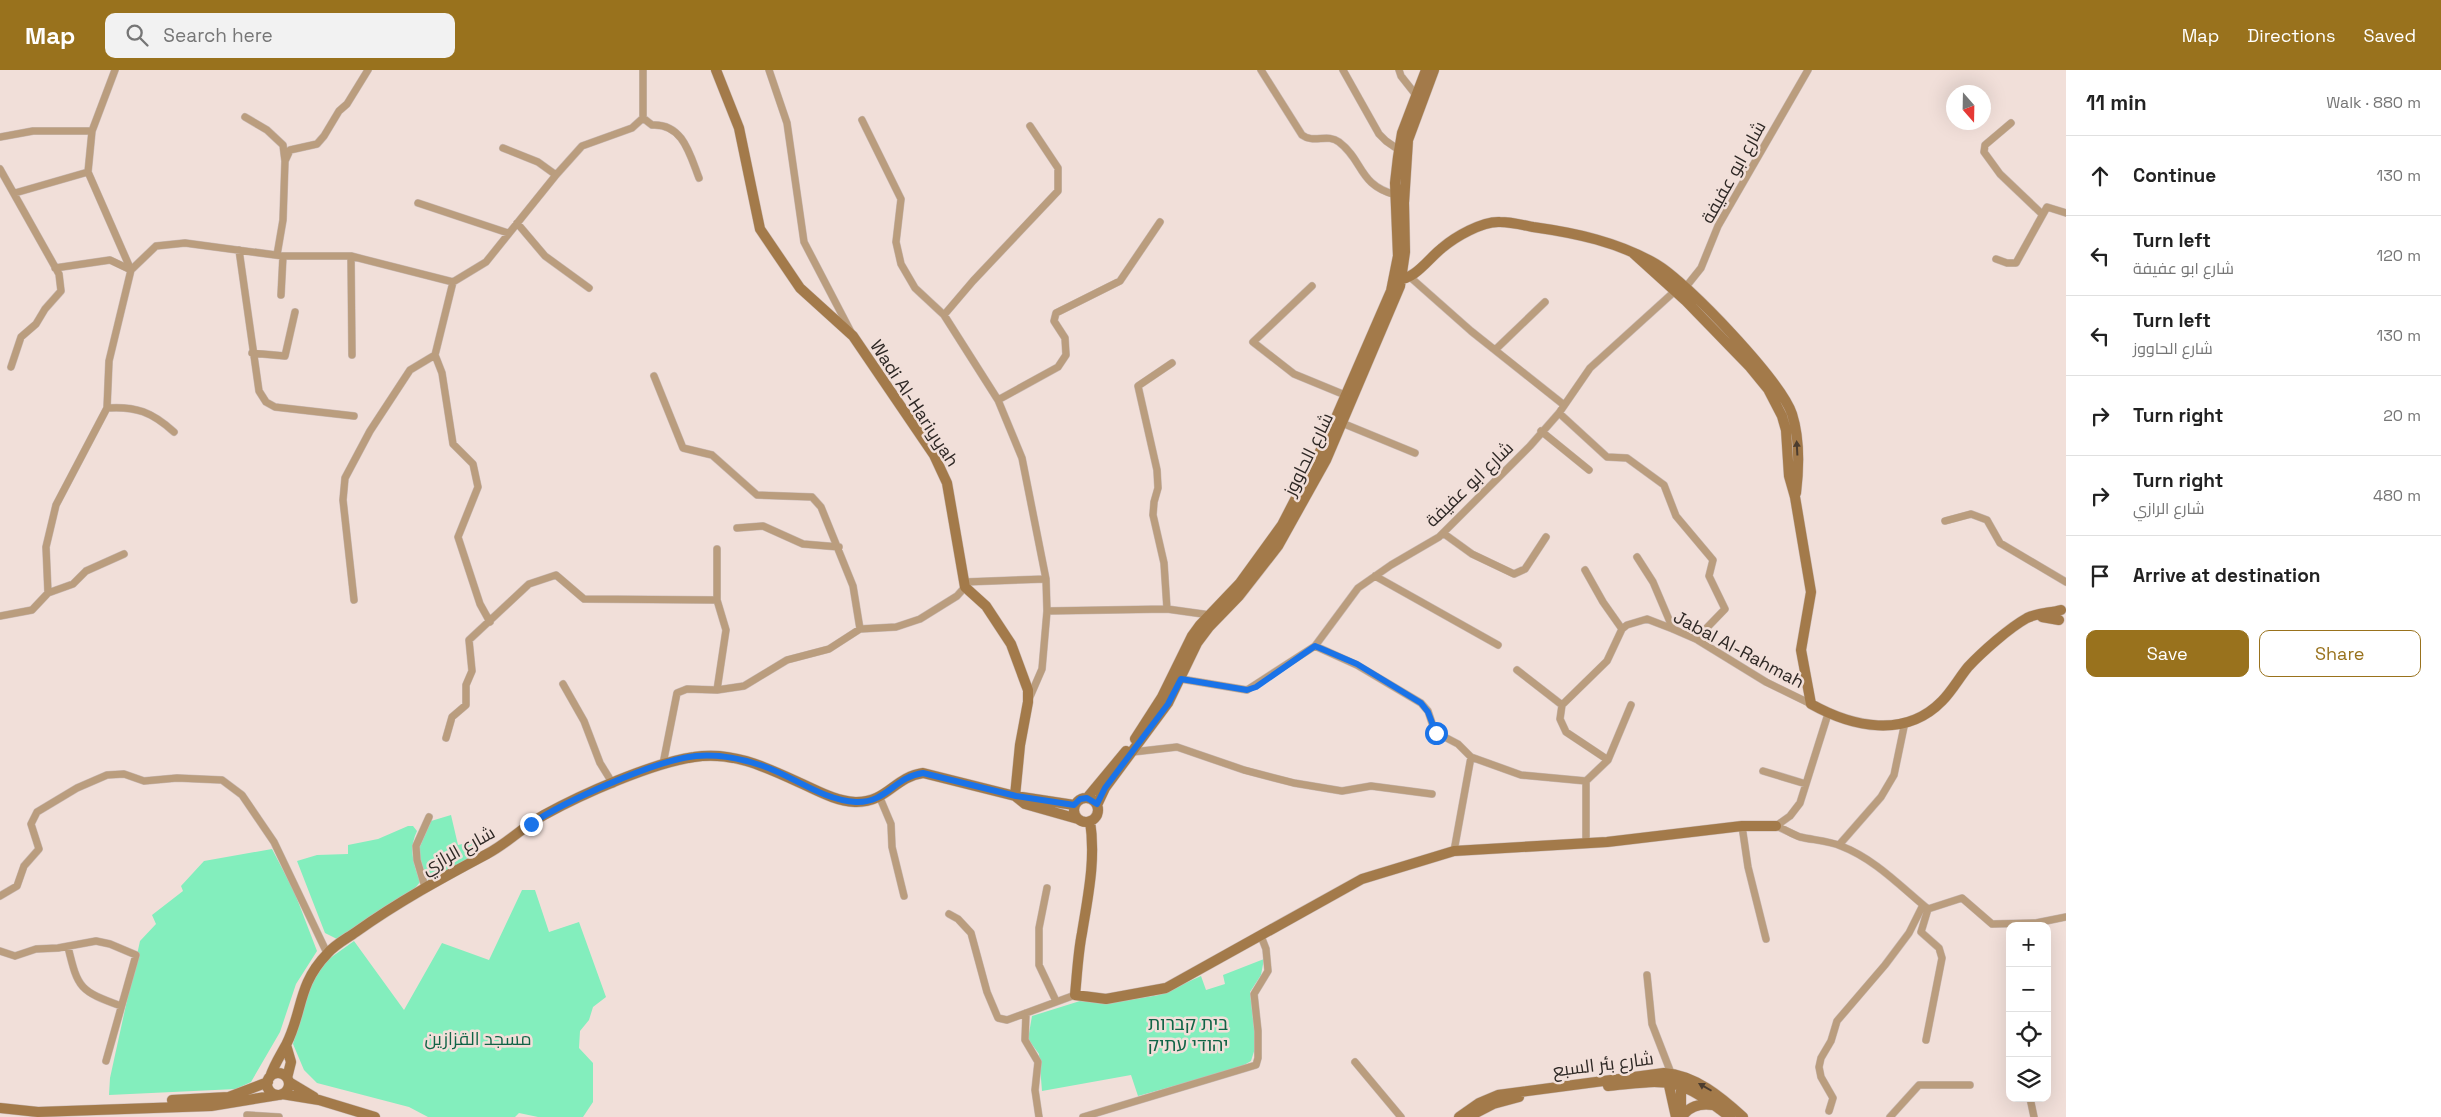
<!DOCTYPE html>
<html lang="en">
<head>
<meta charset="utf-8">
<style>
  body { margin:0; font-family:"Space Grotesk",Cairo,"Noto Sans Hebrew",sans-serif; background:#f2f2f2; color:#222 }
  .controls { position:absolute; right:15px; bottom:15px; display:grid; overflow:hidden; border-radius:10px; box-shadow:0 5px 20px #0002 }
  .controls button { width:45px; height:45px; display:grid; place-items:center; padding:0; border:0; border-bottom:1px solid #e0e0e0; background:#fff; color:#222; font:25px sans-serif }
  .compass { position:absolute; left:1946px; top:15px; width:45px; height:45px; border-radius:50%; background:#fff; box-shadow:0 5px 20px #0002; rotate:160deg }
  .stop { position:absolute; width:15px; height:15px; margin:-11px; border:4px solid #1a73e8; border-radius:50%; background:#fff }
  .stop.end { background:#1a73e8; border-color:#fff; box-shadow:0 1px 5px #0008 }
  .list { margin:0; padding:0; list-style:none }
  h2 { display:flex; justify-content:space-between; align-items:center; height:65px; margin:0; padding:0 20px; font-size:21px }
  h2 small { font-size:16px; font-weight:400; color:#767676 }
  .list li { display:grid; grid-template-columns:32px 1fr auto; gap:15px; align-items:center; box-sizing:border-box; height:80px; padding:0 20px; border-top:1px solid #e0e0e0 }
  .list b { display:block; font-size:19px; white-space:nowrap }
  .list p { margin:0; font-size:16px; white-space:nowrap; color:#767676 }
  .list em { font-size:16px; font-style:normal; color:#767676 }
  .actions { display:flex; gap:10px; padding:15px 20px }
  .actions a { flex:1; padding:11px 0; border:1px solid #99721d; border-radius:10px; text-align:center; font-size:18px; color:#99721d }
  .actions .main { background:#99721d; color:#fff }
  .icon { flex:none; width:28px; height:28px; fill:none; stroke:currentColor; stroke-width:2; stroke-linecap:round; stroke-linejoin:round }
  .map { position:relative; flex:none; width:2066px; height:1047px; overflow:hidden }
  header { display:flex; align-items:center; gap:30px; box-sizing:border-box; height:70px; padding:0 25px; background:#99721d; color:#fff }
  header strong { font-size:24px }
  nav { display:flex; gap:28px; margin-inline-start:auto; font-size:18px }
  .search { width:350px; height:45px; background:#f2f2f2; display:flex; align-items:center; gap:12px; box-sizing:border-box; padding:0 18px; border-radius:10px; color:#767676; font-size:19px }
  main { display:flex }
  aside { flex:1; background:#fff }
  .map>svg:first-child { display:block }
  .green { fill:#83eebd }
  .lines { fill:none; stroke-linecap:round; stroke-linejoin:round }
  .street-casing { stroke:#cabab5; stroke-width:8 }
  .secondary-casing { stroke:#cabab5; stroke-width:11 }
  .street { stroke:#ba9d7e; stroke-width:7 }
  .secondary { stroke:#a37a4a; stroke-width:10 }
  .oneway { fill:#4b3c2e }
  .route { stroke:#1a73e8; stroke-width:6 }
  .labels { text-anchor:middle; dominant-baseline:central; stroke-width:5; stroke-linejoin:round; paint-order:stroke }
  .street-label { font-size:18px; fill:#2e2825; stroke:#f1dfd9 }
  .park-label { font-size:18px; fill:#106446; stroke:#f1dfd9 }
</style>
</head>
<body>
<header>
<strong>Map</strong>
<div class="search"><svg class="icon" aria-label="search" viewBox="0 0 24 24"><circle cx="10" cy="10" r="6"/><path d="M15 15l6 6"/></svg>Search here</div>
<nav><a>Map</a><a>Directions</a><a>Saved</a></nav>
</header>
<main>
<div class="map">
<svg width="2066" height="1047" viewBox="0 0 2066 1047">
  <rect width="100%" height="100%" fill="#f1dfd9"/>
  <path class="green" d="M451 745 458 775 476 771 477 778 463 793 429 810 426 808 418 781 431 751Z
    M408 756H413L417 761C408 780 414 794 420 812L412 822 337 869 325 863 297 791 317 785 348 784V775L378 769Z
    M272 779 294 821 317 881 296 914 280 962 251 1012 236 1019 109 1025 110 1008 140 871 156 854 152 845 183 821 181 816 204 791Z
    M522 820H535L549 862 579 852 606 927 593 937 589 950 580 961 579 978 593 993V1032L583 1047H538L519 1043 515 1047H428L409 1037 317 1013 304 1000 293 974 308 919 326 891 354 871 404 940 442 873 489 890Z
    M1264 889 1261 905 1250 922 1256 975 1251 991 1239 998 1138 1026 1131 1005 1042 1021 1039 984 1028 969 1032 946 1080 931 1111 933 1159 925 1201 906 1206 920 1225 914 1223 905Z"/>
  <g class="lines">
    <g class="street-casing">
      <path id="street" d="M769 0 787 53 804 172 851 262
        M1261 0 1302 65C1314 74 1327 63 1339 72 1364 91 1358 115 1396 125
        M1343 0 1379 64 1386 71 1399 80
        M1399 0 1401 6 1416 25
        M245 47 267 60 283 75 285 91
        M643 48 652 55C683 53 690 85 699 108
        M862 50 901 129 896 172 901 194 915 218 944 245 998 330 1022 388 1046 509 1047 541 1042 599 1029 629
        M2011 53 1985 75 1984 82 2000 104 2042 144
        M0 67 33 61H92
        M503 78 538 92 556 105
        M0 99 59 204 61 221 45 239 36 254 21 267 11 297
        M15 123 88 102
        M418 133 508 163
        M517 153 545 186 589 218
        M239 180 259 321 266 332 275 337 354 346
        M277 185 283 150 285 91 290 80 317 74 324 66 339 41 347 34 368 0
        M351 186 352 285
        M1996 189 2007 193H2016L2047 137 2066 143
        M55 198 110 190 131 200 156 176 185 173 283 186H351L453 212 486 192 556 105 582 76 632 58 643 48V0
        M1410 207 1471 261 1564 335
        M1312 216 1253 272 1294 304 1345 325
        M1685 218 1701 198 1718 156 1808 0
        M281 225 283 186
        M944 245 973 211 1058 121V98L1030 56
        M1495 280 1545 232
        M252 283 285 286 295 242
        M435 285 442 303 453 374 473 394 478 417 458 467 480 534 490 552
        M654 306 683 378 712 385 757 425 812 427 821 437 853 516 860 559
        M998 330 1058 297 1066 285 1065 268 1054 251 1056 243 1120 211 1160 152
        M107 338C136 336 152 342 174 362
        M1559 343 1607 387 1627 388 1664 415 1676 446 1713 490 1709 506 1725 539 1696 569
        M1342 353 1415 383
        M1541 361 1589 400
        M1945 451 1971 444 1987 450 2000 473 2066 512
        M737 458 763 456 803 474 839 477
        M1443 463 1472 484 1514 504 1525 499 1546 467
        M717 479V530L726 560 717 620
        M1637 487 1653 512 1673 559
        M1585 500 1603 532 1622 559
        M1375 506 1498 575
        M965 512 1046 509
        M48 523 73 514 86 501 124 484
        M354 530 343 430 345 408 370 361 410 300 435 285 453 212
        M1167 539 1164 493 1153 445 1154 432 1158 418 1157 400 1138 316 1172 293
        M1047 541 1167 539 1210 545
        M0 546 32 540 48 523 46 477 56 435 107 338 109 291 131 200 88 102 92 61 115 0
        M1315 576 1357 595 1421 633 1428 641 1435 662 1458 674 1471 687 1521 705 1586 711
        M1517 600 1562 635
        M1181 609 1247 620 1315 576 1358 518 1391 495 1439 467 1530 376 1559 343 1590 298 1675 221
        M563 614 584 651 600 693 613 714
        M446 668 452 647 466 635V615L472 601 469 570 529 514 556 505 584 529 717 530
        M1133 682 1177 677 1244 700 1294 713 1342 721 1371 716 1432 724
        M1608 690 1566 662 1560 649 1562 635 1607 591 1622 559 1627 555 1647 549 1673 559 1696 569 1766 612 1811 634
        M663 694 677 623 687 619 717 620 744 616 787 590 829 579 860 559 896 557 920 549 957 526 965 517
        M1763 701 1806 714
        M880 728 891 754 892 777 904 826
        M1742 756 1748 797 1766 869
        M1776 756C1784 759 1792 764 1800 767 1813 770 1829 771 1841 776 1875 789 1901 817 1928 839L1962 828 1992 854 2036 853V856
        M1776 756 1790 746 1800 733 1828 644
        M1586 772V711L1608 690 1631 635
        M1839 775 1881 727 1894 705 1905 652
        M1454 781 1471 687
        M425 817 417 790 416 776 429 747
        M1047 818 1039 858V895L1056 931
        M0 826 17 816 24 796 39 779 31 754 37 742 77 718 107 705 124 704 144 711 177 708 222 710 242 725 274 772 327 883
        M949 844 958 849 971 863 987 922 998 948 1007 950 1075 925
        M2036 853 2066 847
        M68 877C78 919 80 921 121 936
        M0 881 15 886 36 879 58 878 96 871 110 874 136 885 106 991
        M1647 905 1652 954 1671 1003
        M1026 943 1025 970 1038 992 1035 1020 1039 1047
        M1926 970 1942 888 1939 878 1921 862 1928 839
        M1355 992 1401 1047
        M2030 1028 2034 1047
        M1829 1041 1833 1028 1821 1007 1819 997 1821 988 1831 971 1837 951 1885 895 1909 863 1923 835
        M247 1045 279 1047
        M1083 1047 1256 995 1258 988V961L1254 924 1268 901 1266 879 1261 866
        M1890 1047 1919 1015H1970"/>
    </g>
    <g class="secondary-casing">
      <path id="secondary" d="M716 0 739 58 760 159 800 218 853 266 934 385 947 413 965 517 986 536 1011 574 1028 620V632L1020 675 1015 726
        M1633 183 1686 231 1750 297 1768 319 1782 346 1786 360 1789 406 1795 427 1811 522 1801 580 1811 634C1852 657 1905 669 1942 631 1952 621 1959 608 1968 597 1982 582 2009 558 2027 548 2037 543 2050 543 2061 540
        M1397 209C1414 211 1429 188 1442 178 1455 167 1482 151 1500 152 1511 152 1523 155 1533 157 1576 163 1618 172 1656 194 1687 212 1781 311 1792 344 1800 369 1799 398 1796 423
        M2042 547 2059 550
        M1135 669 1162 627 1192 566 1200 555 1240 513 1282 455 1328 366 1391 221 1398 186 1395 113 1398 87 1402 63 1426 0
        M1015 726 1025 734 1078 749
        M1074 740a12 12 0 1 1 24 0a12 12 0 1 1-24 0Z
        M1087 728 1126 681
        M1097 735 1105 718 1168 633 1197 573 1209 557 1239 526 1278 476 1326 390 1400 216 1405 182 1404 133 1408 70 1434 0
        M1090 751C1096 789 1088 826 1082 863 1078 883 1077 905 1075 925L1106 929 1166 918 1362 809 1454 781 1607 772 1742 756H1776
        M286 975 291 992 287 1008
        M267 1014a11 11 0 1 1 22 0a11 11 0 1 1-22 0Z
        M270 1007C274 995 280 986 286 975 303 942 297 915 327 884 334 875 346 869 356 862 398 832 442 808 487 784 508 773 524 756 544 745 582 724 652 693 694 687 736 680 773 701 809 717 824 724 838 731 855 732 887 733 894 707 923 703L1015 726 1074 735
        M1670 1007 1668 1011 1676 1047
        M1678 1011 1681 1015V1047
        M289 1012 314 1027
        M1608 1016C1671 1009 1678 1007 1730 1047
        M282 1024 319 1030 375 1047
        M172 1030 229 1027 268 1012
        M0 1038 38 1042 211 1036 278 1025
        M1470 1046 1493 1034 1519 1027
        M1459 1047 1479 1033 1498 1025 1664 1003C1695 1005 1721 1027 1743 1047
        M1682 1047C1689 1036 1700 1033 1713 1035"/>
    </g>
    <use href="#street" class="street"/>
    <use href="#secondary" class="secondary"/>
  </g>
  <defs><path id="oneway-solid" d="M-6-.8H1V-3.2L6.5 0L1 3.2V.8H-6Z" transform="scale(1.25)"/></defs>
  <g class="oneway">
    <use href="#oneway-solid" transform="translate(1797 378) rotate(-93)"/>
    <use href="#oneway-solid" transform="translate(1705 1017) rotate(-150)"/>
  </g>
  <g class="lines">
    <path class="route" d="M531 754C565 731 656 690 696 686 719 684 739 688 760 695 792 705 821 730 856 732 887 733 894 707 923 703L1016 726 1074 735 1080 729 1087 728 1097 734 1105 718 1168 634 1181 609 1247 620 1256 617 1315 576 1357 594 1421 633 1428 642 1436 663"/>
  </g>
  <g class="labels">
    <g class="street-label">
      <text transform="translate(1733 102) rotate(-61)">شارع ابو عفيفة</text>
      <text transform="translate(915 333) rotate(57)">Wadi Al-Hariyyah</text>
      <text transform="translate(1308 384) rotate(-64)">شارع الحاووز</text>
      <text transform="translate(1469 414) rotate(-44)">شارع ابو عفيفة</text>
      <text transform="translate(1739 579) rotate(28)">Jabal Al-Rahmah</text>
      <text transform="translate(458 780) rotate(-29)">شارع الرازي</text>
      <text transform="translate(1603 994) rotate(-7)">شارع بئر السبع</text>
    </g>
    <g class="park-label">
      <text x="1188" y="953">בית קברות<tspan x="1188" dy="21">יהודי עתיק</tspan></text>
      <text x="478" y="968">مسجد القزازين</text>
    </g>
  </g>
</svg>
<div class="controls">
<button>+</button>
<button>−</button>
<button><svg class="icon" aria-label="locate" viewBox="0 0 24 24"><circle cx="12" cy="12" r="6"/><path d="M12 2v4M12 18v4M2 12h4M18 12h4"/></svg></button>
<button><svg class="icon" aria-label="layers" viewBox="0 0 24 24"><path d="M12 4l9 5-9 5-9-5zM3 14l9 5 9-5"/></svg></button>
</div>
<svg class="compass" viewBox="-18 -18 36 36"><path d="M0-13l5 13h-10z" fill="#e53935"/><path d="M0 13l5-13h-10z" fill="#767676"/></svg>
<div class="stop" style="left:1436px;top:663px"></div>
<div class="stop end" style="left:531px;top:754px"></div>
</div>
<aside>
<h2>11 min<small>Walk · 880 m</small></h2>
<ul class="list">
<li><svg class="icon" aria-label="ahead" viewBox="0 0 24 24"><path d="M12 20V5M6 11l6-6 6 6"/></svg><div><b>Continue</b></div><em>130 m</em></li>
<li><svg class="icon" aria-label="left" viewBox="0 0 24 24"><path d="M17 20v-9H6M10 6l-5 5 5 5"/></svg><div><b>Turn left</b><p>شارع ابو عفيفة</p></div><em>120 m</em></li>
<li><svg class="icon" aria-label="left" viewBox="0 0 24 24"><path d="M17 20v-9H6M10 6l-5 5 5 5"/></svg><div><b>Turn left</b><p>شارع الحاووز</p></div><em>130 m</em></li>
<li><svg class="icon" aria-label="right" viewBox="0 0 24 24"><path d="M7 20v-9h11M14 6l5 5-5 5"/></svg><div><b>Turn right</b></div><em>20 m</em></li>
<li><svg class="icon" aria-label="right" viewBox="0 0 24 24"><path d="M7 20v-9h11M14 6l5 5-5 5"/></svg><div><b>Turn right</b><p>شارع الرازي</p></div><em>480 m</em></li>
<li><svg class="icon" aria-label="arrive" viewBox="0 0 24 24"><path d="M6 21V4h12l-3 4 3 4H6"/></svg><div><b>Arrive at destination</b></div></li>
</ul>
<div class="actions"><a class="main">Save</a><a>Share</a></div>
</aside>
</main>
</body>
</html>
